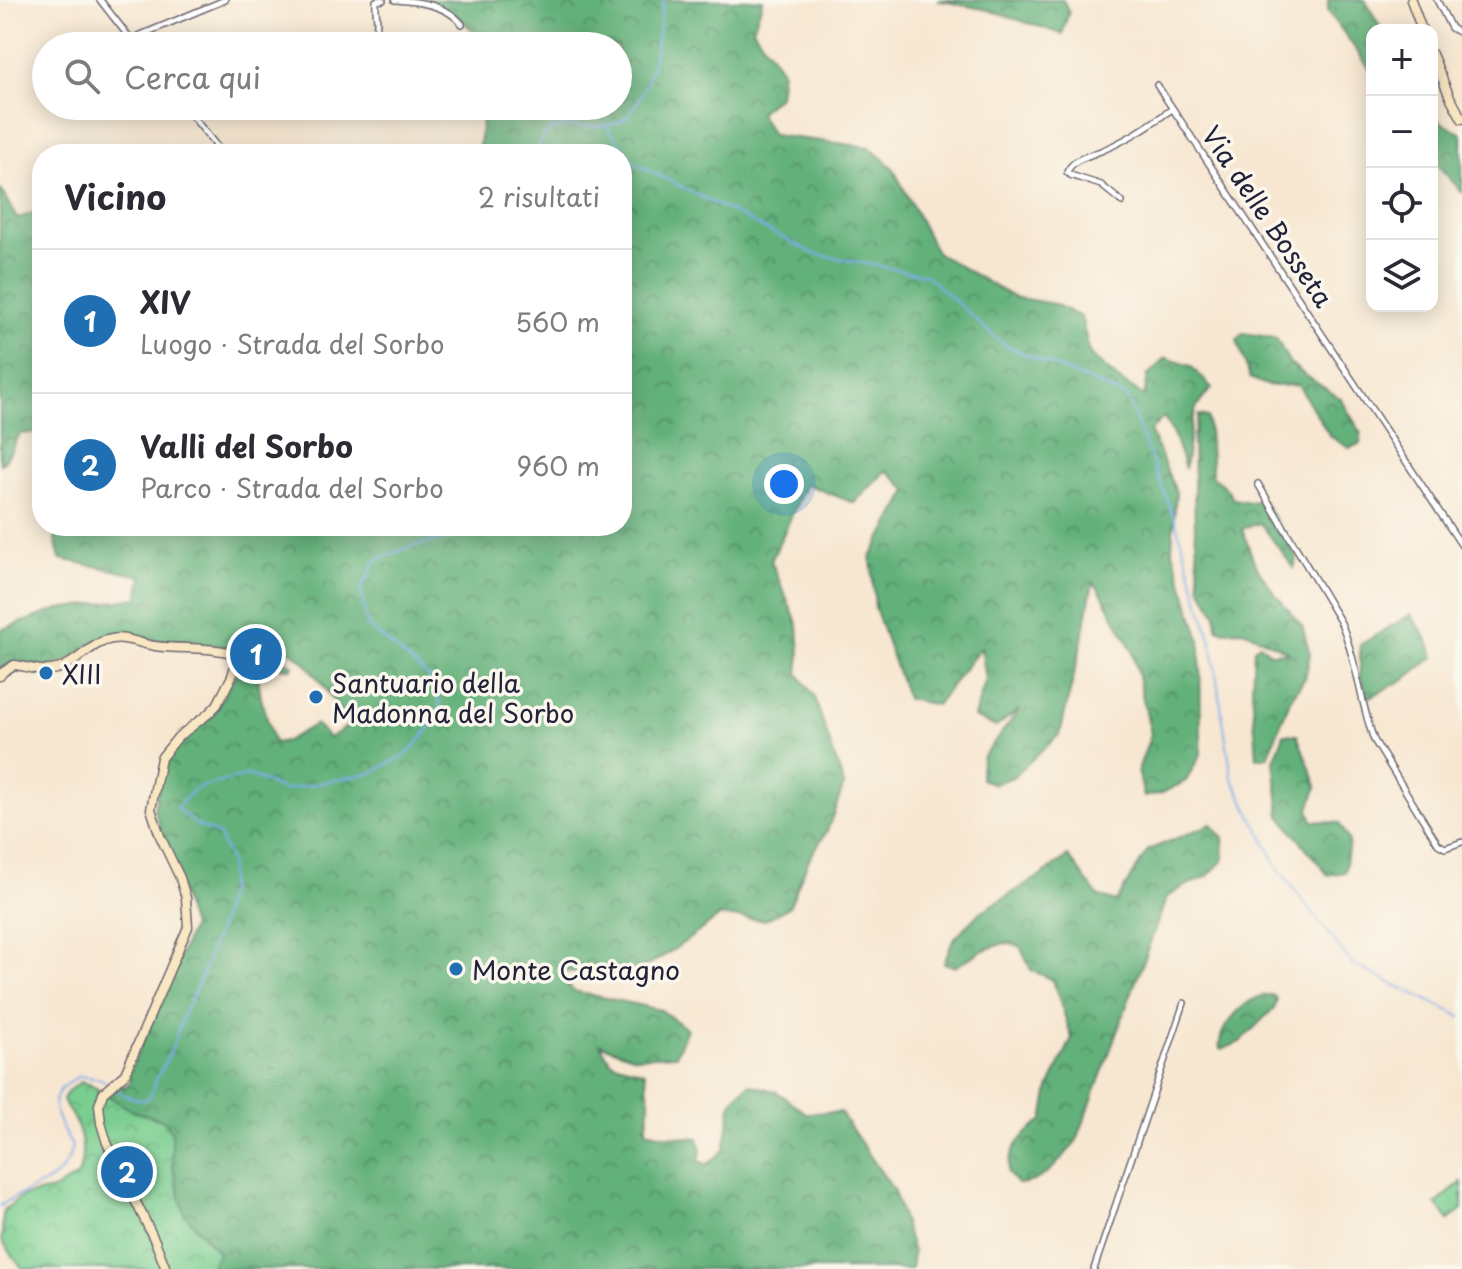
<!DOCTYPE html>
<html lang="it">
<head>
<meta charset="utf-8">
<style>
  body { margin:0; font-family:"Playpen Sans",sans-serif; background:#f7f7f7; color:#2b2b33 }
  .controls { position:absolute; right:24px; top:24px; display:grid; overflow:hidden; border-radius:16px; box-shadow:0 4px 20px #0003 }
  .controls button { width:72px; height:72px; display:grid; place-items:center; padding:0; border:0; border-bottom:2px solid #e1e1e2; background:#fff; color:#2b2b33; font:40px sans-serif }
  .you { position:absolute; left:784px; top:484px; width:28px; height:28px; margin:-20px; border:6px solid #fff; border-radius:50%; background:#1a73e8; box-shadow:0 0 0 12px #1a73e833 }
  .badge { display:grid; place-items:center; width:52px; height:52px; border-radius:50%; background:#1f6fb2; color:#fff; font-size:26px; font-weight:700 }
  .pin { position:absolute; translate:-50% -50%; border:4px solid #fff; box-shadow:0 2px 8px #0006 }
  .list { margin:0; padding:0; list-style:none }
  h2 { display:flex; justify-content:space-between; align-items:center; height:104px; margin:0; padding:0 32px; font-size:34px }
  h2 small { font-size:26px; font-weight:400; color:#7c7c81 }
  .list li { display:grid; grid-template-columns:52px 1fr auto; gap:24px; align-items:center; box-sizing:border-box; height:144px; padding:0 32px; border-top:2px solid #e1e1e2 }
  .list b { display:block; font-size:30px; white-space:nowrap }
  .list p { margin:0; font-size:26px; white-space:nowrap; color:#7c7c81 }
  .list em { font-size:26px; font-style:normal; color:#7c7c81 }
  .icon { flex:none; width:44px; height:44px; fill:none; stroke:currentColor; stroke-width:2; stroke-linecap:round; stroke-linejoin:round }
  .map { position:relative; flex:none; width:1462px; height:1269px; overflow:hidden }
  .search { position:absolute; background:#fff; box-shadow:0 4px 20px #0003; left:32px; top:32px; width:600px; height:88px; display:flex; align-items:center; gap:20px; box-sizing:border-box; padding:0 28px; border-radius:44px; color:#7c7c81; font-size:30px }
  .panel { position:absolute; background:#fff; box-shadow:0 4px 20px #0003; left:32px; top:144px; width:600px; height:392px; border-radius:32px }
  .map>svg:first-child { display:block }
  .forest { fill:url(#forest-crowns); stroke:#426a5a; stroke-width:2 }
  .park { fill:url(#park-crowns); stroke:#4e7866; stroke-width:2 }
  .garden { fill:#7ace90; stroke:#4e7866; stroke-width:2 }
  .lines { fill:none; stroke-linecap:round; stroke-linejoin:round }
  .stream { stroke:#7faee9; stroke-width:2 }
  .street-casing { stroke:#6d6770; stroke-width:8 }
  .secondary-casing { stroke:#6d6770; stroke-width:11 }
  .street { stroke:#fff; stroke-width:5 }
  .secondary { stroke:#f9e7c3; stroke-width:8 }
  .poi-dot { fill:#1f6fb2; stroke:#fbf7ec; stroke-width:3 }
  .labels { text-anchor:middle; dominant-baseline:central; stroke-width:7; stroke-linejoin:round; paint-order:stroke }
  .street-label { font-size:26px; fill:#22223b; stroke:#fbf7ec }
  .poi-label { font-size:26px; fill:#22223b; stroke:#fbf7ec; text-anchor:start }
</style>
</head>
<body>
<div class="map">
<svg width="1462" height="1269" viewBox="0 0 1462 1269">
  <defs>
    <pattern id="forest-crowns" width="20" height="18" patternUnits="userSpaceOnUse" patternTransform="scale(2)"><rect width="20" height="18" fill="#63b17a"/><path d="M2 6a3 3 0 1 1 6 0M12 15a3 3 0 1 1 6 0" fill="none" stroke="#519065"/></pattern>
    <pattern id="park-crowns" width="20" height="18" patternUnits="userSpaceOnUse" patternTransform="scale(2)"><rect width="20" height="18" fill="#7ace90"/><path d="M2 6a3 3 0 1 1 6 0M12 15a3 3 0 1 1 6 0" fill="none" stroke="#69b17d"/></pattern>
  </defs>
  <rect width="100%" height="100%" fill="#fbf7ec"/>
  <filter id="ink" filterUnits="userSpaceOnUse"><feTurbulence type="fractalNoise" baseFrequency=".0125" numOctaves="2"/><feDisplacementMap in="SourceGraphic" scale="16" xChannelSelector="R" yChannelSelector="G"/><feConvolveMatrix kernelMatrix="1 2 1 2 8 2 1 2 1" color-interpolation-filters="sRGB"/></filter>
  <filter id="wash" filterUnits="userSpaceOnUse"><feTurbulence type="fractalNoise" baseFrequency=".006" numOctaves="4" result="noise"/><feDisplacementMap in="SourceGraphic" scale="32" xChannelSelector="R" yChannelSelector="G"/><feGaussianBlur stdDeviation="1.8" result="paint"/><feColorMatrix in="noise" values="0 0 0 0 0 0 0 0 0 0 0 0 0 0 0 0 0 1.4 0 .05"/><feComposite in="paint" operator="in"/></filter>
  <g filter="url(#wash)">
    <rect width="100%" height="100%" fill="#f7e7d1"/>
    <path class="forest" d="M416 0H763L753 29 782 70 779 96 759 112 772 135 869 147 893 168 936 252 1013 297 1054 304 1081 317 1090 355 1118 379 1144 396 1148 375 1166 358 1191 366 1212 388 1197 406 1192 420 1185 469 1174 436 1164 417 1150 431 1176 492 1172 548 1200 640 1201 754 1186 781 1162 793 1144 797 1138 770 1151 734 1132 650 1101 592 1093 582 1081 645 1060 734 1013 777 994 784 981 779 982 758 1020 709 996 727 974 717 986 679 981 648 936 705 907 699 875 608 871 557 908 491 887 470 854 503 806 484 771 561 798 625 800 655 798 673 814 696 844 785 827 831 809 859 789 907 765 920 720 916C689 938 656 968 617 975 601 978 582 973 566 971L562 980 574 991 661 1010 687 1029 676 1055 635 1057 600 1044 611 1062 645 1072 650 1102 646 1131 668 1136 698 1138 701 1150 699 1160 707 1165 724 1150 732 1101 749 1084 777 1092 806 1113 840 1112 894 1191 913 1252 911 1269H210L218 1252 184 1213 172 1164V1133L165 1121 132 1111 108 1097 120 1085 124 1087 130 1082V1078L128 1076 192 927 154 809 164 760 180 739 211 717 244 660 282 658 293 666 291 669 266 663 258 677 261 698 274 743 286 741 316 724 329 738 348 726C338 707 307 656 287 650 279 647 265 651 256 651 242 650 228 647 214 645 195 643 176 644 158 642 142 640 126 632 109 635 87 639 74 664 50 666 39 667 26 662 14 661L0 669V630L59 609 138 598 142 576 60 559 55 538 62 526H622V154H478L482 119 486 106H618V46H496L499 34 474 32 457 15Z
      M937 0H1063L1069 12 1062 34 988 10Z
      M1328 0H1365L1382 30H1372V72L1328 11Z
      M1432 117 1462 134V192L1432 159Z
      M0 188 17 219 42 209V439L39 432 20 434 5 461 0 464Z
      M1243 333 1276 338 1289 362 1302 373 1341 399 1361 433 1360 444 1349 448 1330 436 1298 385 1268 386 1250 378 1237 340Z
      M1199 415 1208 417 1212 476 1228 490 1233 499 1250 502 1263 500 1297 558 1294 568 1260 523 1242 529 1255 564 1272 590 1302 626 1310 654 1305 678 1290 700 1268 757 1257 758 1252 688 1254 648 1260 644 1270 653 1289 652 1243 630 1225 631 1217 628 1216 614 1200 587 1195 529 1193 437Z
      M1411 614 1428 641 1434 657 1405 679 1368 698 1360 676V645Z
      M1284 734 1297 735 1317 786 1309 809 1313 821 1339 823 1349 841 1345 872 1328 875 1280 816 1274 761Z
      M1211 824 1223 838 1224 859 1208 876 1185 886 1167 897 1077 1140C1062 1159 1043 1185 1017 1184L1008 1173C1009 1145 1023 1136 1043 1120L1049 1088 1072 1038 1053 980 1031 970 1020 946 1004 943 981 951 955 967 944 963 953 940 979 913 1042 875 1068 856 1098 896 1116 902 1148 850Z
      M1272 995 1277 999 1275 1007 1240 1042 1222 1050 1220 1049C1217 1029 1241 1004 1259 997 1261 996 1269 995 1272 995Z"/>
    <path class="park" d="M81 1082 91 1085 132 1111 165 1121 172 1133V1164L184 1213 218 1253 210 1269H23L2 1241 3 1215 5 1209 23 1196 53 1190 78 1176C84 1158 84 1141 76 1123 72 1115 66 1108 63 1099L68 1091Z"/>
    <path class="garden" d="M1462 1182V1209L1449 1220 1436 1204Z"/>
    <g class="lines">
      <path class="stream" d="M607 127 636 164 815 254 926 275 1004 345 1127 397 1176 523 1211 641 1232 778 1280 871 1352 964 1462 1017
        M537 154C545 102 604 145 630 113 654 83 657 37 664 0
        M113 1088C123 1096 133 1099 145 1100L151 1095 158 1076 172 1049 184 1013 203 973 221 921 229 886 230 862 219 835 197 825 176 808 196 788 249 775 284 790 372 773 410 752 437 719 440 704 428 676 367 625 361 589 376 560 413 546 483 532 502 526
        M0 1206C29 1185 65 1187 72 1146 62 1129 45 1104 63 1087 67 1083 74 1080 79 1076L101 1079 108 1084"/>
    </g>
  </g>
  <g filter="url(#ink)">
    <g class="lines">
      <g class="street-casing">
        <path id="street" d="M100 0 136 46
          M395 0C419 2 446 4 462 24
          M1437 0 1451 28 1462 34
          M131 39 225 0
          M153 46 172 44 177 46
          M366 46C383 25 375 23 376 1L383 0
          M1157 85 1462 546
          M184 106 219 149 220 154
          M1122 202 1101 185 1070 175 1067 172C1072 161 1082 158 1093 154 1123 143 1147 127 1172 109
          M1258 484 1341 623C1357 660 1360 702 1374 740L1438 844 1445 848 1462 842
          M1094 1269 1184 1003"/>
      </g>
      <g class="secondary-casing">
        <path id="secondary" d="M1411 0 1422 30
          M1432 54 1449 95 1462 119
          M0 676 3 672 14 665C26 666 40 672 51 670 76 667 90 642 112 639 126 636 140 644 155 646 177 649 201 647 223 651L233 653 237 659 232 676 217 705 208 714 178 737 161 758 151 809 160 836 180 878 186 898 188 927 125 1074 103 1093 99 1105 101 1123 107 1143 155 1241 166 1269"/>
      </g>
      <use href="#street" class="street"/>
      <use href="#secondary" class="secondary"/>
    </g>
  </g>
  <g class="poi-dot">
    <circle cx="46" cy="673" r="8"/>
    <circle cx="316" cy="697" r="8"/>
    <circle cx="456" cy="969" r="8"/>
  </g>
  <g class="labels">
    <g class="street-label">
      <text transform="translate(1268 216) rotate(56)">Via delle Bosseta</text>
    </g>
    <g class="poi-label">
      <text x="62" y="673">XIII</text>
      <text x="332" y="682">Santuario della<tspan x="332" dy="30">Madonna del Sorbo</tspan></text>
      <text x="472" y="969">Monte Castagno</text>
    </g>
  </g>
</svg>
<div class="controls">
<button>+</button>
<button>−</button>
<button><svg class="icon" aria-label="locate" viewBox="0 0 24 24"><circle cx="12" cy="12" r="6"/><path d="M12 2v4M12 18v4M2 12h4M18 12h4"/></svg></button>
<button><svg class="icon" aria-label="layers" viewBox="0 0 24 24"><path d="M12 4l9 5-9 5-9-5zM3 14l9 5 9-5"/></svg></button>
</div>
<div class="you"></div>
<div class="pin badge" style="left:256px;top:654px">1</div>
<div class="pin badge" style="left:127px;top:1172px">2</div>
<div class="search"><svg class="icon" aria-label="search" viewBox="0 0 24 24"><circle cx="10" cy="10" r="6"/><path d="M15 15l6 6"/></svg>Cerca qui</div>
<section class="panel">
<h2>Vicino<small>2 risultati</small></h2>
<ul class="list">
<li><span class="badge">1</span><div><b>XIV</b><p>Luogo · Strada del Sorbo</p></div><em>560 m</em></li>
<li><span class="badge">2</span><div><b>Valli del Sorbo</b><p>Parco · Strada del Sorbo</p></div><em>960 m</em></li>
</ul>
</section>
</div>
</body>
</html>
